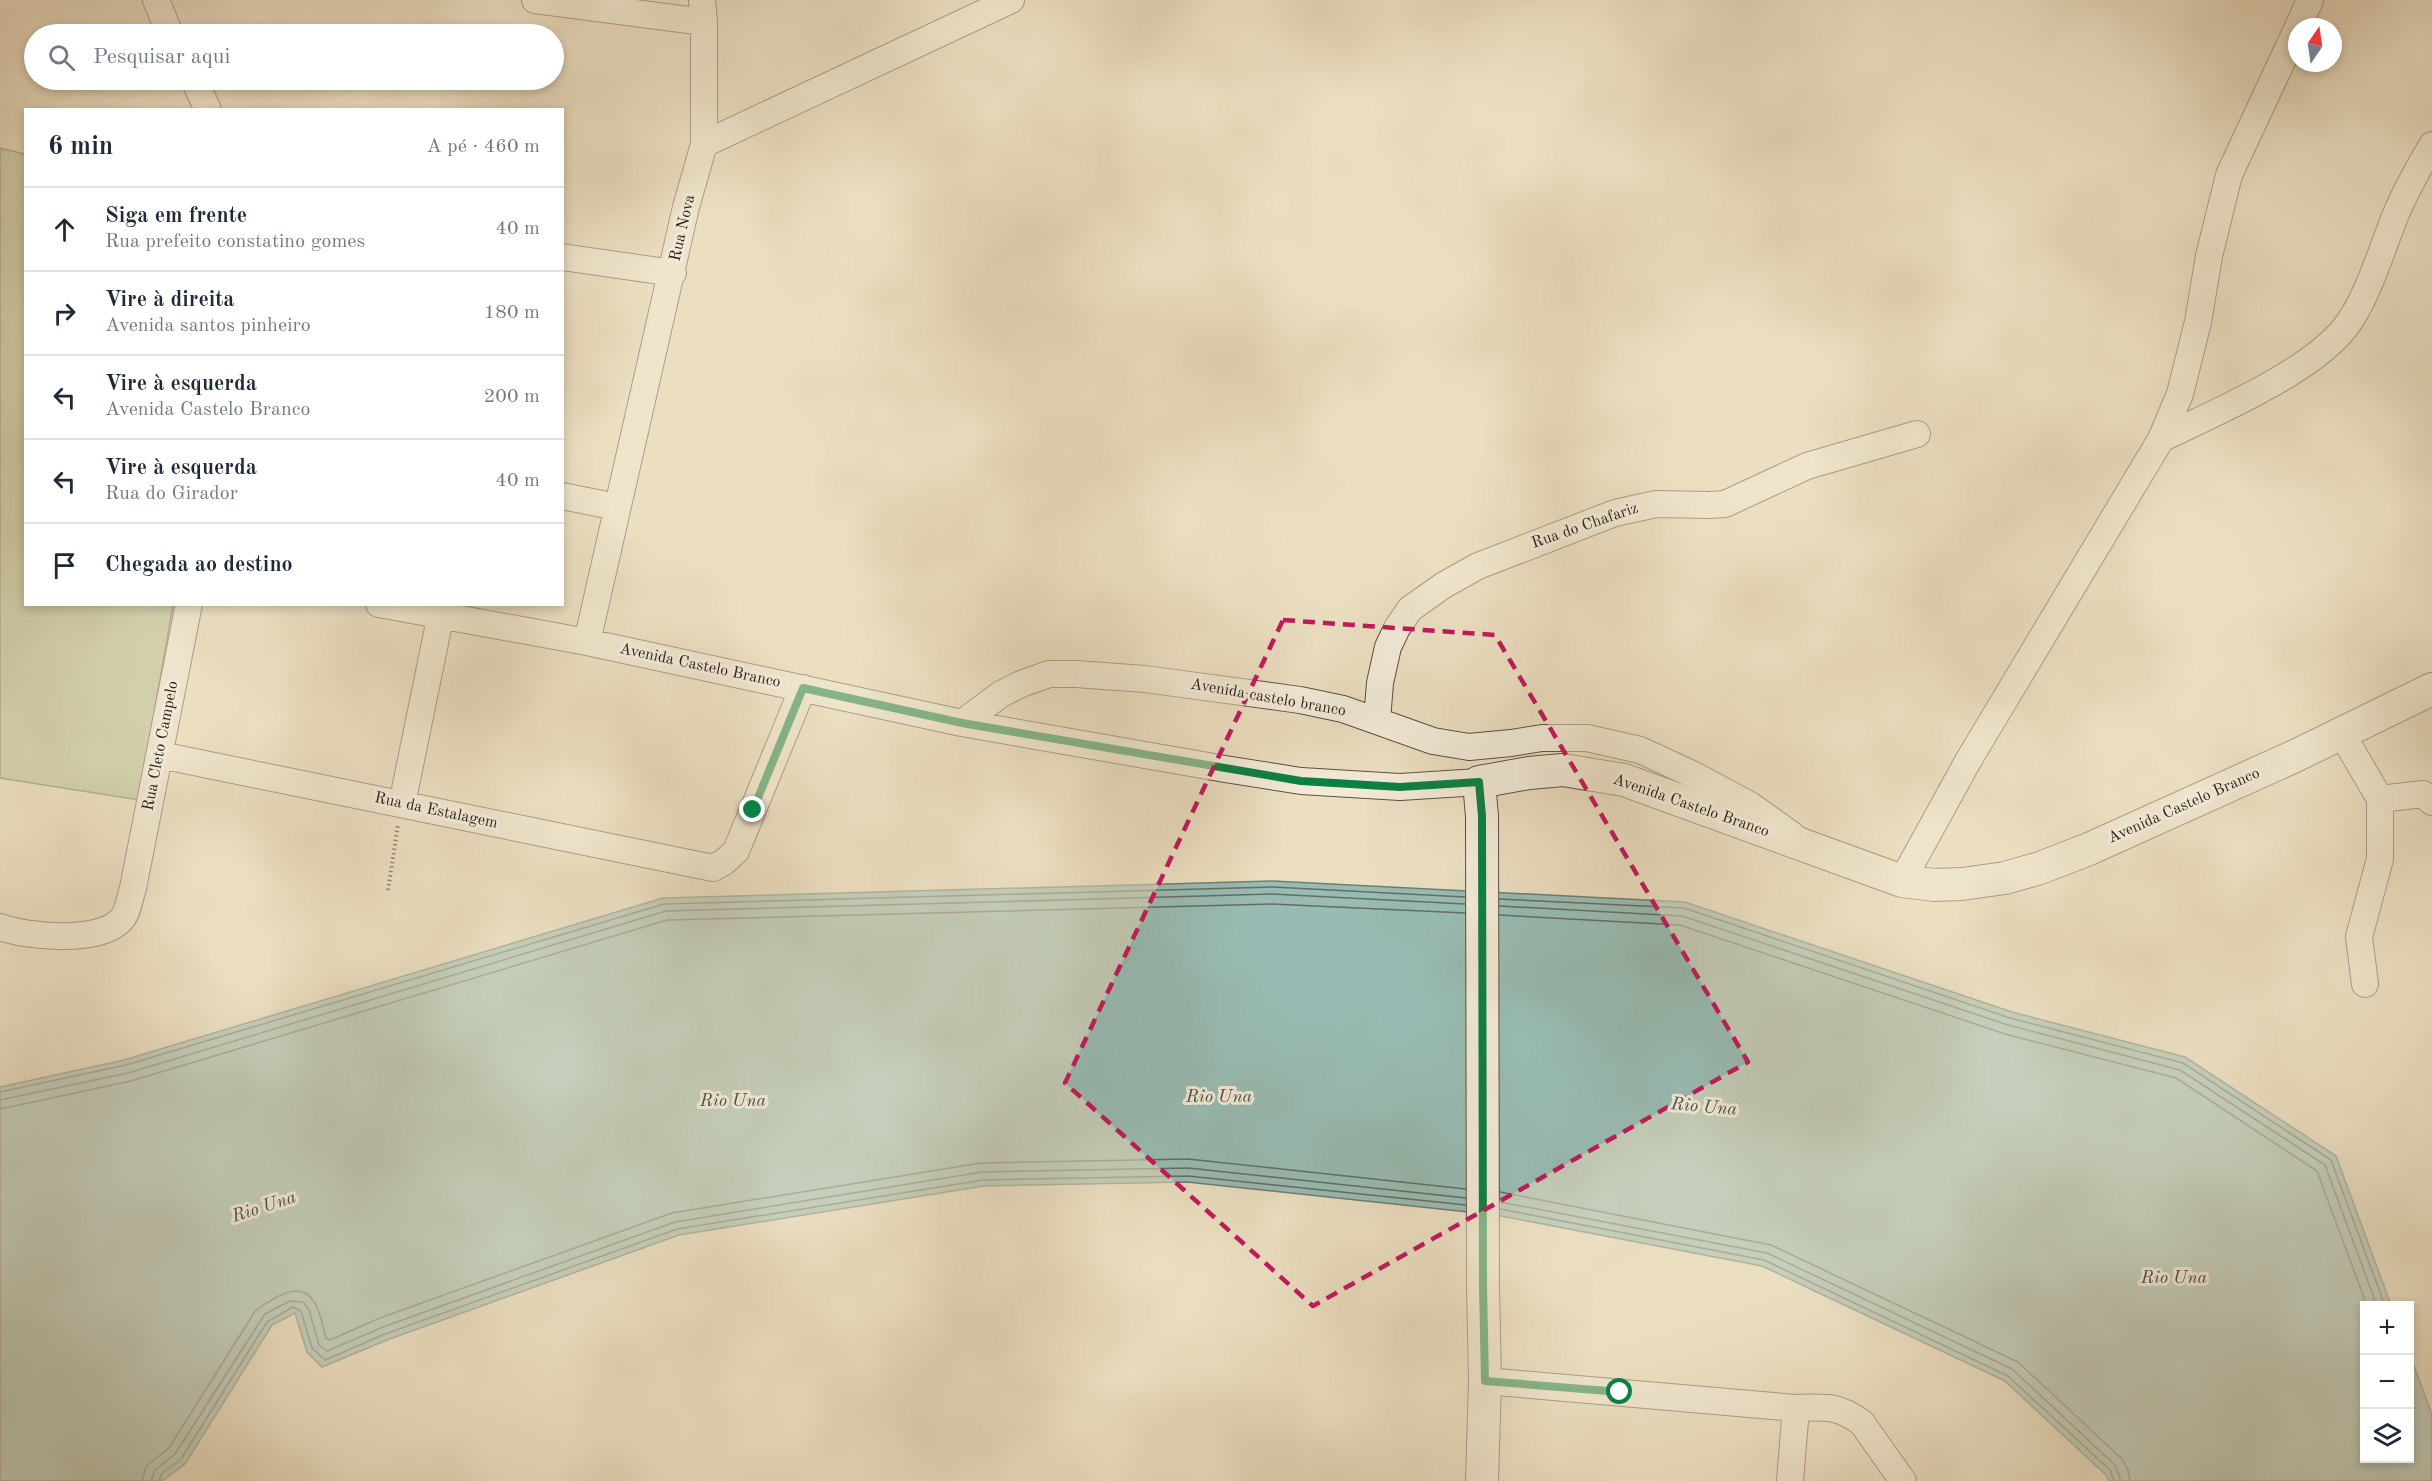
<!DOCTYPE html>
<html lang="pt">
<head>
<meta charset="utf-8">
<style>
  body { margin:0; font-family:"Old Standard TT",serif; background:#f6f6f7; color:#1f2937 }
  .controls { position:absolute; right:18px; bottom:18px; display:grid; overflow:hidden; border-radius:0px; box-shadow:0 3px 9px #0003 }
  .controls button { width:54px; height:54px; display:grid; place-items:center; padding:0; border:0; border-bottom:2px solid #e0e1e3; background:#fff; color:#1f2937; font:30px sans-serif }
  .compass { position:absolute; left:2288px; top:18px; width:54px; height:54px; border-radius:50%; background:#fff; box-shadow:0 3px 9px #0003; rotate:13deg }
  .stop { position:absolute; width:18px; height:18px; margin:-14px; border:4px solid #0b8043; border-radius:50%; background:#fff }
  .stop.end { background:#0b8043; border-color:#fff; box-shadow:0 2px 6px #0008 }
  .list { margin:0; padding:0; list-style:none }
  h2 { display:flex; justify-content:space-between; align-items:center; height:78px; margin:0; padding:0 24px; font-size:26px }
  h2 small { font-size:20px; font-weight:400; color:#747a83 }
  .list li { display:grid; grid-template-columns:39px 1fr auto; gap:18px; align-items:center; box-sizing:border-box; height:84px; padding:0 24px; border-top:2px solid #e0e1e3 }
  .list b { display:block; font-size:22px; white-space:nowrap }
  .list p { margin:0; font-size:20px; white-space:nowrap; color:#747a83 }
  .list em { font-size:20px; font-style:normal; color:#747a83 }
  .icon { flex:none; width:33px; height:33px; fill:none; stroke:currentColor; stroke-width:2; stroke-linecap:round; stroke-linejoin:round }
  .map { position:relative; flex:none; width:2432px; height:1481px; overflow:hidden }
  .search { position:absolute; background:#fff; box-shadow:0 3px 9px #0003; left:24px; top:24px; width:540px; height:66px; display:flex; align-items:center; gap:15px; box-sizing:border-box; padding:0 21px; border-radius:33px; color:#747a83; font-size:22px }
  .panel { position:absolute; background:#fff; box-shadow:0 3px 9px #0003; left:24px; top:108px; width:540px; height:498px; border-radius:0px }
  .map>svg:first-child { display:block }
  .green { fill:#b5c294; stroke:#707258; stroke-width:1.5 }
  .water { fill:#98bcb3; stroke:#6d7e76; stroke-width:1.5 }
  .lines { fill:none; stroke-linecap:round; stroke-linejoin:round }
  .shore { stroke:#626e67; stroke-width:1.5 }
  .minor-casing { stroke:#5c5044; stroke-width:28 }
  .tertiary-casing { stroke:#5c5044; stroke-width:34 }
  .path { stroke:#2c211b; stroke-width:4; stroke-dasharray:1.5 3; stroke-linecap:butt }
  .minor { stroke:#f2ead7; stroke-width:26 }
  .tertiary { stroke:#f2ead7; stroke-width:32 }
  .route { stroke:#0b8043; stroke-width:8 }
  .marked { fill:none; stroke:#c2185b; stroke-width:4.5; stroke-dasharray:12 8; stroke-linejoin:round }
  .labels { text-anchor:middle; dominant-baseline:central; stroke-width:6; stroke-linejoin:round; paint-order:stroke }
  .street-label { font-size:16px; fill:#2c211b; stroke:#f2ead7 }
  .water-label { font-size:18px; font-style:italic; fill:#4c5049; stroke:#f2ead7 }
</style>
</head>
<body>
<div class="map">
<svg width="2432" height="1481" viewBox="0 0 2432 1481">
  <rect width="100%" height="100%" fill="#ebdec1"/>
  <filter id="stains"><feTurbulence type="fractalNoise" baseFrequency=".00333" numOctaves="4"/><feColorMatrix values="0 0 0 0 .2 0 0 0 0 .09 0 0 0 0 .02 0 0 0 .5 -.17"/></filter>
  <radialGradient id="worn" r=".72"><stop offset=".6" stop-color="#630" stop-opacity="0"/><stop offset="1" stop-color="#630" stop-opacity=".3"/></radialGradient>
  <path class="green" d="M0 148 25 154 26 604 173 605 139 800 0 778Z"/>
  <path class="water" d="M1273 881 1685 902 2012 1012 2185 1057 2336 1156 2391 1305 2364 1306V1458H2410V1355L2432 1415V1481H2109L2106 1475 2005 1381 1762 1266 1496 1215 1187 1182 984 1186 679 1235 387 1340 322 1367 307 1352 295 1313 272 1325 185 1464 162 1481H0V1087L124 1060 663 898Z"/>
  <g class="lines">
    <path class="shore" d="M1499 899 1684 908 2010 1018 2183 1063 2331 1160 2385 1306
      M1499 906 1682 916 2008 1025 2180 1070 2325 1165 2377 1306
      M1499 915 1680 925 2005 1034 2176 1078 2317 1171 2367 1306
      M0 1092 126 1065 664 904 1273 887 1465 897
      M0 1100 128 1073 666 911 1272 894 1465 904
      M0 1109 131 1081 667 920 1272 904 1465 913
      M1500 1192 1771 1245 2018 1362 2122 1459 2128 1470 2130 1481
      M1500 1202 1767 1253 2012 1369 2115 1465 2121 1481
      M1500 1209 1764 1260 2008 1376 2110 1470 2114 1481
      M142 1481 146 1466 169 1448 254 1313C260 1305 269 1302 277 1297 314 1277 319 1311 326 1338L330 1340 380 1318 672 1213 981 1163 1188 1159 1466 1189
      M151 1481 155 1470 175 1454 265 1314 290 1301 303 1302 309 1310 319 1345 327 1351 383 1327 675 1222 982 1172 1188 1168 1466 1198
      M159 1481 161 1474 181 1459 267 1322 293 1307 301 1311 312 1348 325 1360 385 1334 677 1229 983 1180 1188 1176 1466 1205"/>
    <g class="minor-casing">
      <path id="minor" d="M156 0 170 34
        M535 0 704 22
        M2298 27 2310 0
        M194 80 208 110
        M704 144 1011 0
        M562 257 673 273
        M2161 439C2214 413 2307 374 2344 329 2367 301 2382 248 2396 214 2406 190 2419 167 2432 145
        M562 496 617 507
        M379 604 587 642 962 723 1225 769 1301 781 1400 787 1479 782
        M587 642 686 207 704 144V22L702 0
        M1377 720 1380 683 1388 647 1397 628 1410 609 1444 585 1478 566 1615 513 1656 504 1710 505 1725 504 1807 466 1917 434
        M962 723 1001 694 1021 684 1049 674H1076L1145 679 1300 700 1343 709 1433 741 1469 747 1511 743 1542 738H1587L1640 750 1694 775 1750 805 1792 835
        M2342 734 2380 799V859L2359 937 2365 984
        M160 755 713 868 724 862 736 851 803 688
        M2380 799 2423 794 2432 802
        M402 804 443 604
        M1902 881 1968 761 2161 439 2180 394 2198 322 2209 256 2229 175 2297 29
        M0 927C28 937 100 944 122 919 128 912 130 897 133 888L189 604
        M1485 1381 1796 1408 1790 1481
        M1796 1408C1825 1407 1838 1405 1862 1423L1903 1481"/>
    </g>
    <g class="tertiary-casing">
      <path id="tertiary" d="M1482 1481 1485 1381 1483 1287 1482 816 1479 782 1529 773 1563 770 1624 780 1902 881 1934 885 1962 884 2005 878 2040 868 2089 849 2295 756 2432 689"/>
    </g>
    <path class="path" d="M388 890 398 825"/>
    <use href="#minor" class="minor"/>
    <use href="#tertiary" class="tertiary"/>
  </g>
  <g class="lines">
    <path class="route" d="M753 810 803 688 962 723 1301 781 1400 787 1479 782 1482 816 1483 1287 1485 1381 1620 1392"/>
  </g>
  <path d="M0 0H2432V1481H0ZM1283 620 1495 635 1748 1062 1313 1306 1065 1083Z" fill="#ebdec1" fill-opacity=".55" fill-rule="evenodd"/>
  <path class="marked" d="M1283 620 1495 635 1748 1062 1313 1306 1065 1083Z"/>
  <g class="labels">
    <g class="street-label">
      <text transform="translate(683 228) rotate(-77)">Rua Nova</text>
      <text transform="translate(1585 526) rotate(-19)">Rua do Chafariz</text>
      <text transform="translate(700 666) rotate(12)">Avenida Castelo Branco</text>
      <text transform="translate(1268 698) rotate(10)">Avenida castelo branco</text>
      <text transform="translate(161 746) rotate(-79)">Rua Cleto Campelo</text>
      <text transform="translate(1691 806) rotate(19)">Avenida Castelo Branco</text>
      <text transform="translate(2184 806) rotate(-24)">Avenida Castelo Branco</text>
      <text transform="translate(436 811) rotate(12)">Rua da Estalagem</text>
    </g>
    <g class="water-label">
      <text x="1219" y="1097">Rio Una</text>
      <text x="733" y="1101">Rio Una</text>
      <text transform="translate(1704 1107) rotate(5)">Rio Una</text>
      <text transform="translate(264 1207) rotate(-18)">Rio Una</text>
      <text x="2174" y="1278">Rio Una</text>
    </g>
  </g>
  <rect width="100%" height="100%" filter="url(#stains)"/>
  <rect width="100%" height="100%" fill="url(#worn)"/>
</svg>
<div class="controls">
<button>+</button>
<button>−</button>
<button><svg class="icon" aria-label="layers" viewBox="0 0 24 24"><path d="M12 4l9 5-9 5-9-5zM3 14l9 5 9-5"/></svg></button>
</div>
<svg class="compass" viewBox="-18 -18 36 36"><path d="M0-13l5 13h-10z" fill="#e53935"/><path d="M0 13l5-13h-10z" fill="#747a83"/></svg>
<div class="stop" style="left:1620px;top:1392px"></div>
<div class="stop end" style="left:753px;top:810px"></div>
<div class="search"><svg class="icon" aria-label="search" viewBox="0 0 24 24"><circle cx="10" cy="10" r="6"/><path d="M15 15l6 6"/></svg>Pesquisar aqui</div>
<section class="panel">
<h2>6 min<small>A pé · 460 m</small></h2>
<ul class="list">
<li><svg class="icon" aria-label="ahead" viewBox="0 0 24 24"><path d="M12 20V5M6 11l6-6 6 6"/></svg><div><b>Siga em frente</b><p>Rua prefeito constatino gomes</p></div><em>40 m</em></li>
<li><svg class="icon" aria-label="right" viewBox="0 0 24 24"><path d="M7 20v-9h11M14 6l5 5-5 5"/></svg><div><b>Vire à direita</b><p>Avenida santos pinheiro</p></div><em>180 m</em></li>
<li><svg class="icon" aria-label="left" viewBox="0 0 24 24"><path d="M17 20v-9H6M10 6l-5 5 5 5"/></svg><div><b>Vire à esquerda</b><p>Avenida Castelo Branco</p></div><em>200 m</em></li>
<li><svg class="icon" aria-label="left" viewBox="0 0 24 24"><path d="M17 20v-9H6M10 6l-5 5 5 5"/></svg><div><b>Vire à esquerda</b><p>Rua do Girador</p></div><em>40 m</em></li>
<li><svg class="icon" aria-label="arrive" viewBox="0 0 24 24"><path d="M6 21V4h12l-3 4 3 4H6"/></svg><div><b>Chegada ao destino</b></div></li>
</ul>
</section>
</div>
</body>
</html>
